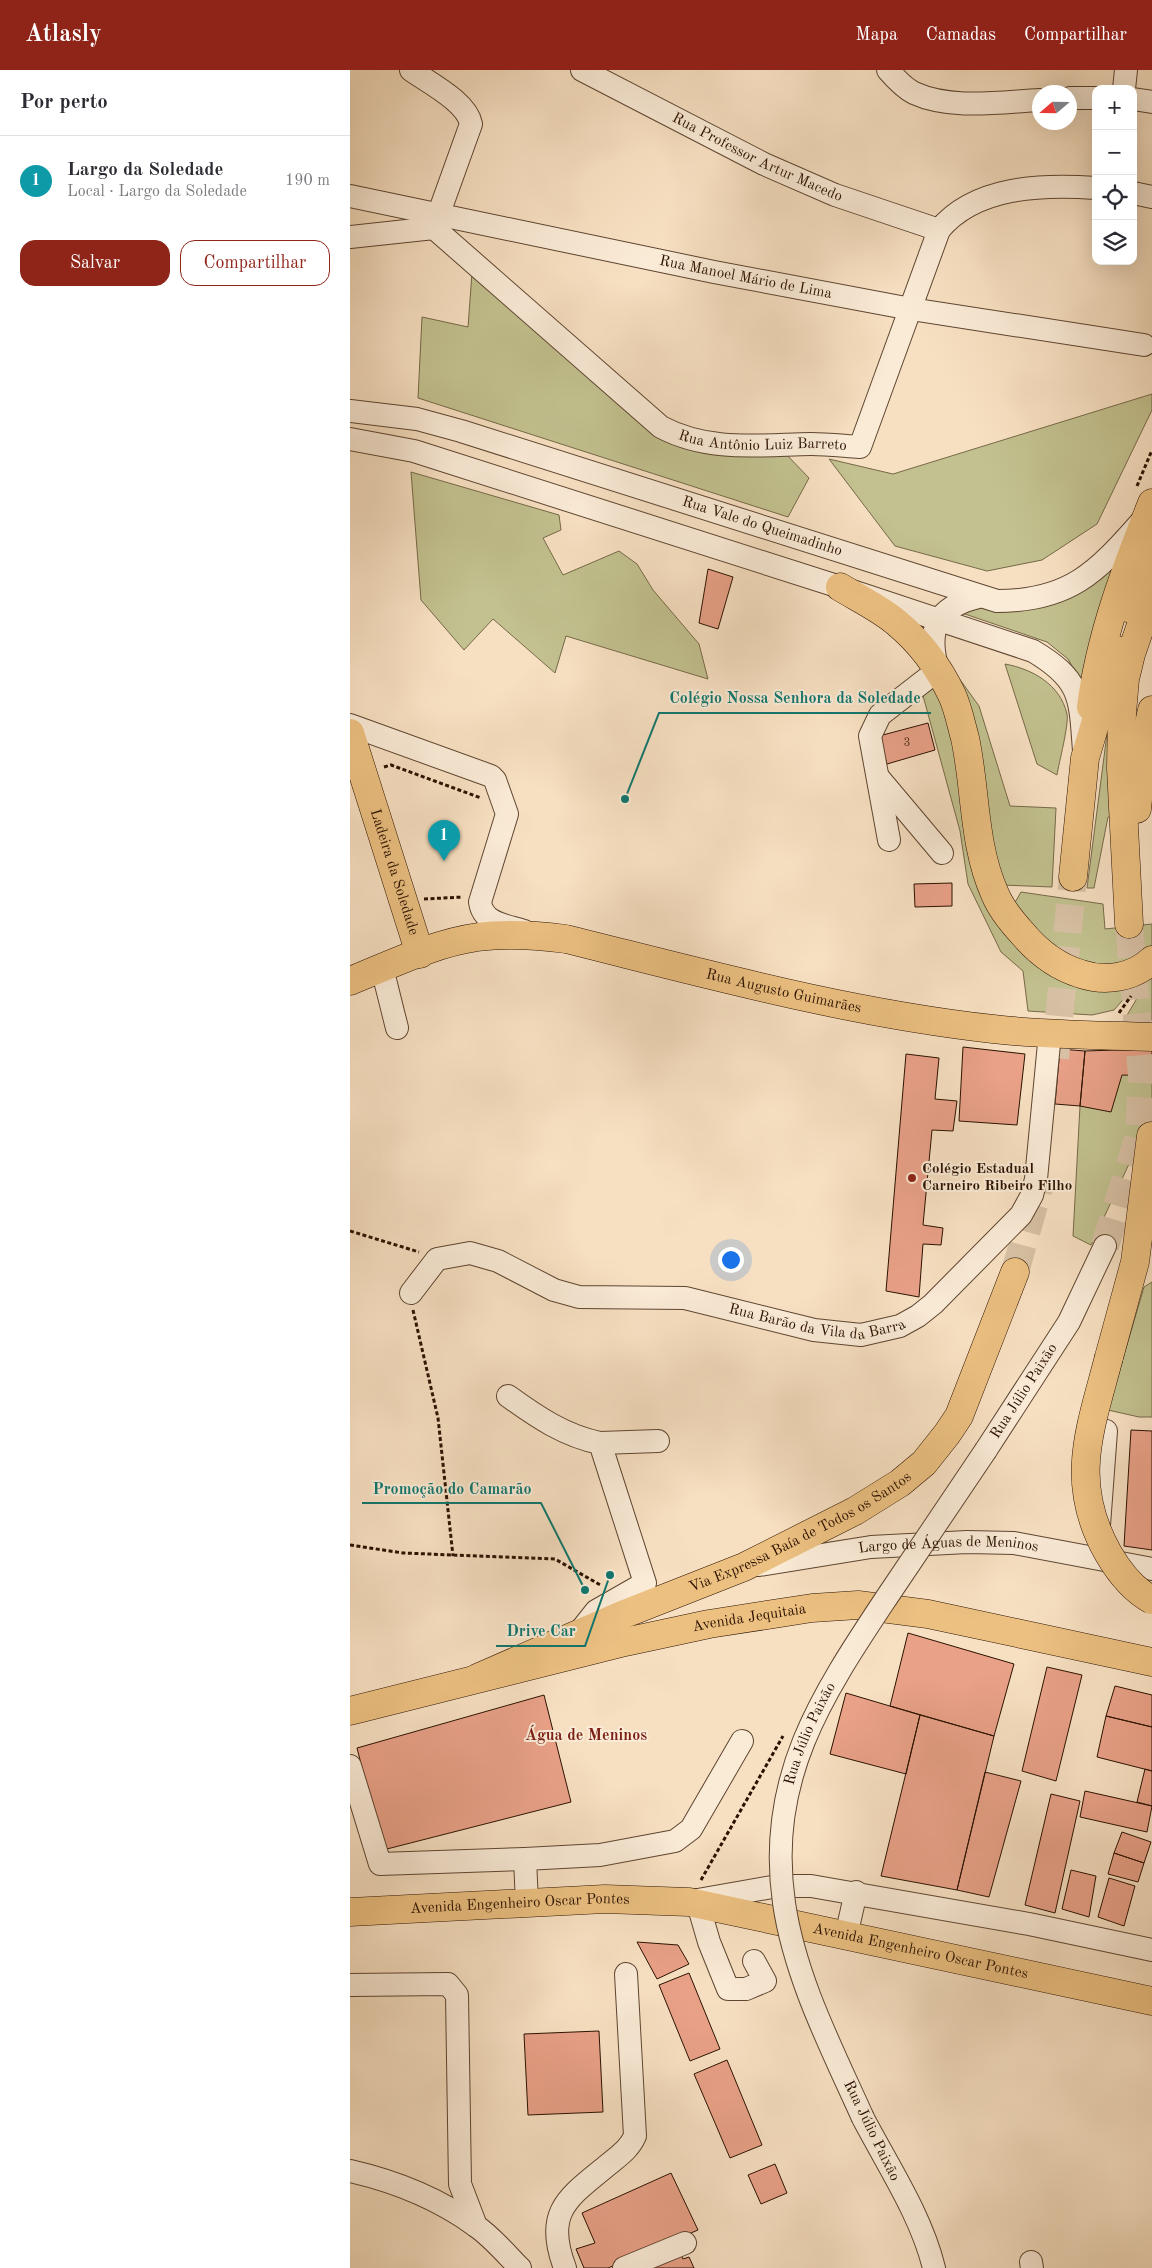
<!DOCTYPE html>
<html lang="pt">
<head>
<meta charset="utf-8">
<style>
  body { margin:0; font-family:"Old Standard TT",serif; background:#f7f7f7; color:#2b2b33 }
  .controls { position:absolute; right:15px; top:15px; display:grid; overflow:hidden; border-radius:10px; box-shadow:0 5px 20px #0002 }
  .controls button { width:45px; height:45px; display:grid; place-items:center; padding:0; border:0; border-bottom:1px solid #e1e1e2; background:#fff; color:#2b2b33; font:25px sans-serif }
  .compass { position:absolute; left:682px; top:15px; width:45px; height:45px; border-radius:50%; background:#fff; box-shadow:0 5px 20px #0002; rotate:250deg }
  .you { position:absolute; left:380px; top:1189px; width:18px; height:18px; margin:-12px; border:4px solid #fff; border-radius:50%; background:#1a73e8; box-shadow:0 0 0 8px #1a73e833 }
  .badge { display:grid; place-items:center; width:32px; height:32px; border-radius:50%; background:#8f2418; color:#fff; font-size:16px; font-weight:700 }
  .pin { position:absolute; translate:-50% -41px; filter:drop-shadow(0 1px 2px #0008) }
  .pin::after { content:''; position:absolute; top:26px; width:18px; height:15px; background:inherit; clip-path:polygon(0 0,100% 0,50% 100%) }
  .list { margin:0; padding:0; list-style:none }
  h2 { display:flex; justify-content:space-between; align-items:center; height:65px; margin:0; padding:0 20px; font-size:21px }
  h2 small { font-size:16px; font-weight:400; color:#7c7c81 }
  .list li { display:grid; grid-template-columns:32px 1fr auto; gap:15px; align-items:center; box-sizing:border-box; height:90px; padding:0 20px; border-top:1px solid #e1e1e2 }
  .list b { display:block; font-size:19px; white-space:nowrap }
  .list p { margin:0; font-size:16px; white-space:nowrap; color:#7c7c81 }
  .list em { font-size:16px; font-style:normal; color:#7c7c81 }
  .actions { display:flex; gap:10px; padding:15px 20px }
  .actions a { flex:1; padding:11px 0; border:1px solid #8f2418; border-radius:15px; text-align:center; font-size:18px; color:#8f2418 }
  .actions .main { background:#8f2418; color:#fff }
  .icon { flex:none; width:28px; height:28px; fill:none; stroke:currentColor; stroke-width:2; stroke-linecap:round; stroke-linejoin:round }
  .map { position:relative; flex:none; width:802px; height:2198px; overflow:hidden }
  header { display:flex; align-items:center; gap:30px; box-sizing:border-box; height:70px; padding:0 25px; background:#8f2418; color:#fff }
  header strong { font-size:24px }
  nav { display:flex; gap:28px; margin-inline-start:auto; font-size:18px }
  main { display:flex }
  aside { flex:1; background:#fff }
  .map>svg:first-child { display:block }
  .green { fill:#c2c18f; stroke:#766948 }
  .building { fill:#e9a188; stroke:#2b1100 }
  .lines { fill:none; stroke-linecap:round; stroke-linejoin:round }
  .highway-tunnel { stroke:#d8c1a5; stroke-width:28; stroke-dasharray:28 14; stroke-linecap:butt }
  .minor-casing { stroke:#5e4530; stroke-width:24 }
  .major-casing { stroke:#2b1100; stroke-width:29 }
  .highway-casing { stroke:#2b1100; stroke-width:29 }
  .path { stroke:#2b1100; stroke-width:3; stroke-dasharray:4 2.5; stroke-linecap:butt }
  .minor { stroke:#faebd7; stroke-width:22 }
  .major { stroke:#ecc081; stroke-width:28 }
  .highway { stroke:#ecc081; stroke-width:28 }
  .minor-bridge-casing { stroke:#5e4530; stroke-width:24; stroke-linecap:butt }
  .highway-bridge-casing { stroke:#2b1100; stroke-width:29; stroke-linecap:butt }
  .minor-bridge { stroke:#faebd7; stroke-width:22 }
  .highway-bridge { stroke:#ecc081; stroke-width:28 }
  .poi-dot { fill:#8f2418; stroke:#faebd7; stroke-width:2 }
  .labels { text-anchor:middle; dominant-baseline:central; stroke-width:4; stroke-linejoin:round; paint-order:stroke }
  .number-label { font-size:12px; fill:#5a3522 }
  .street-label { font-size:15px; fill:#2b1100; stroke:#faebd7 }
  .poi-label { font-size:15px; font-weight:bold; fill:#2b1100; stroke:#faebd7; text-anchor:start }
  .neighbourhood-label { font-size:16px; font-weight:bold; fill:#7a1f14; stroke:#faebd7 }
  .leader { fill:none; stroke:#0f766e; stroke-width:2 }
  .callout-dot { fill:#0f766e; stroke:#faebd7; stroke-width:2 }
  .callout-label { font-size:16px; text-anchor:middle; font-weight:bold; fill:#0f766e; stroke:#faebd7; stroke-width:4; stroke-linejoin:round; paint-order:stroke }
</style>
</head>
<body>
<header>
<strong>Atlasly</strong>
<nav><a>Mapa</a><a>Camadas</a><a>Compartilhar</a></nav>
</header>
<main>
<aside>
<h2>Por perto<small></small></h2>
<ul class="list">
<li><span class="badge" style="background:#0f9aa8">1</span><div><b>Largo da Soledade</b><p>Local · Largo da Soledade</p></div><em>190 m</em></li>
</ul>
<div class="actions"><a class="main">Salvar</a><a>Compartilhar</a></div>
</aside>
<div class="map">
<svg width="802" height="2198" viewBox="0 0 802 2198">
  <rect width="100%" height="100%" fill="#f7e0c2"/>
  <filter id="stains"><feTurbulence type="fractalNoise" baseFrequency=".004" numOctaves="4"/><feColorMatrix values="0 0 0 0 .2 0 0 0 0 .09 0 0 0 0 .02 0 0 0 .5 -.17"/></filter>
  <radialGradient id="worn" r=".72"><stop offset=".6" stop-color="#630" stop-opacity="0"/><stop offset="1" stop-color="#630" stop-opacity=".3"/></radialGradient>
  <path class="green" d="M122 203 305 365 435 383 459 408 438 447 68 328 72 247 118 257Z
    M802 324V340L747 454 692 490 637 501 545 476 479 389 543 404Z
    M61 402 209 445 211 460 193 468 213 505 269 481 287 494 303 520 349 574 358 609 216 566 205 603 143 549 114 580 71 530Z
    M774 485 732 614 718 589 697 572 606 541 621 536 685 537Z
    M598 593 629 636 660 736 706 738 702 817 652 815Z
    M655 594C682 599 710 614 717 644 719 655 709 692 707 705L687 694Z
    M587 615 598 641 626 799 696 898 726 917 778 916 779 923 764 940 742 945 678 941 673 901 651 882 618 814 610 761 572 622Z
    M761 633 769 746 758 747 744 818H737Z
    M671 822 753 834 755 859 802 854V876L771 897 742 898 702 882 664 834Z
    M802 908V950L776 947 786 930 790 914Z
    M802 982V1062L795 1060 741 1175 723 1166 730 1036Z
    M802 1212V1347H789L758 1340 794 1217Z"/>
  <path class="building" d="M358 499 383 507 368 559 349 553Z
    M578 653 585 680 537 694 529 666Z
    M602 813V836L565 837 564 814Z
    M613 977 675 984 667 1055 609 1051Z
    M710 979 735 981 730 1036 705 1034Z
    M766 980H802V1006L772 1005 761 1042 730 1036 735 981Z
    M556 984 589 988 585 1029 607 1031 603 1061 582 1060 573 1155 593 1158 591 1175 573 1174 569 1227 536 1221Z
    M781 1360 802 1361V1480L774 1476Z
    M558 1563 664 1594 644 1666 540 1636Z
    M697 1597 732 1605 706 1711 672 1701Z
    M765 1616 802 1625V1657L756 1646Z
    M496 1623 570 1645 556 1704 480 1684Z
    M194 1625 221 1732 33 1780 7 1678Z
    M570 1645 644 1666 607 1820 531 1806Z
    M756 1646 802 1657V1701L747 1687Z
    M795 1699 802 1701V1736L787 1732Z
    M635 1702 671 1711 639 1827 607 1820Z
    M735 1721 802 1736 797 1762 730 1747Z
    M701 1724 730 1731 705 1843 675 1835Z
    M772 1762 801 1772 794 1793 764 1783Z
    M764 1783 794 1793 788 1812 758 1804Z
    M721 1800 746 1806 739 1847 712 1839Z
    M759 1808 785 1816 774 1856 748 1847Z
    M287 1872 328 1875 339 1894 307 1909Z
    M339 1903 370 1979 340 1991 309 1915Z
    M249 1961 253 2042 178 2045 174 1964Z
    M377 1990 412 2075 380 2088 344 2004Z
    M425 2094 437 2123 411 2134 398 2105Z
    M321 2103 348 2160 258 2198H234L226 2179 245 2173 232 2143Z
    M328 2179 333 2189 339 2187 344 2198H302Z"/>
  <g class="lines">
    <path class="highway-tunnel" d="M705 988 723 807
      M755 1176 789 1066 792 1005 779 854
      M665 1202 689 1117"/>
    <g class="minor-casing">
      <g id="minor">
        <path d="M61 0C79 13 117 32 121 54L84 157"/>
        <path id="s1" d="M232 0 414 94 485 125 589 160"/>
        <path d="M538 0C545 8 554 18 564 23 601 40 650 32 690 30"/>
        <path d="M774 19 776 0"/>
        <path d="M720 28H746"/>
        <path d="M783 29 802 32"/>
        <path d="M783 123 802 127"/>
        <path id="s2" d="M0 126 364 202 561 239 794 275"/>
        <path id="s3" d="M84 158 311 357C358 382 409 375 461 374 477 374 494 376 510 377L589 160C625 116 693 114 746 118"/>
        <path d="M0 167 84 158"/>
        <path id="s4" d="M0 341 67 349 111 361 647 531C719 531 746 503 791 452"/>
        <path d="M0 369 64 381 490 517 683 581C732 610 730 628 734 681"/>
        <path d="M0 655 141 706 145 710 157 744 130 832C133 854 156 855 174 861"/>
        <path d="M528 707 592 783"/>
        <path d="M539 770 520 666 530 645 588 600C576 559 587 537 628 527"/>
        <path d="M32 898 47 958"/>
        <path id="s5" d="M61 1223 87 1189 120 1183 148 1191 204 1220 229 1227 335 1228 464 1260 511 1265 550 1256 568 1246 583 1234 671 1145 682 1125 686 1109 700 963"/>
        <path d="M158 1326C187 1347 215 1366 250 1373L295 1513 246 1541 227 1565"/>
        <path d="M250 1373 308 1371"/>
        <path id="s6" d="M636 1380 719 1252 755 1176"/>
        <path d="M749 1455 756 1361"/>
        <path id="s7" d="M409 1495 521 1477 617 1472 664 1473 802 1499"/>
        <path d="M0 1696 30 1794 175 1789"/>
        <path d="M342 1831 428 1816H461L679 1854 802 1880"/>
        <path d="M177 1833 175 1789 250 1785 325 1771 341 1759 392 1671"/>
        <path d="M348 1834 359 1872 378 1919H396L415 1911 404 1891"/>
        <path d="M496 1866 506 1822"/>
        <path d="M0 1915 98 1914 107 1925 110 2114 126 2156"/>
        <path d="M513 2048C538 2096 571 2145 584 2198"/>
        <path d="M0 2101C44 2111 89 2129 126 2156 142 2167 156 2184 170 2198"/>
        <path d="M681 2192 682 2198"/>
        <path d="M215 2198C193 2141 219 2127 259 2094 270 2085 279 2079 285 2066L276 1904"/>
        <path d="M274 2198 335 2173"/>
      </g>
    </g>
    <g class="major-casing">
      <g id="major">
        <path d="M490 517C508 528 531 539 547 553 570 572 589 598 602 625 608 638 611 654 615 668 626 719 623 776 645 824 651 839 662 852 673 864 689 883 708 897 731 904 755 912 783 908 802 890"/>
        <path d="M741 637C750 566 776 498 802 433"/>
        <path id="s8" d="M0 663 70 884"/>
        <path id="s9" d="M0 911C40 895 84 873 128 867 157 863 186 865 216 869 357 904 498 943 643 959 695 965 749 965 802 967"/>
        <path id="s10" d="M0 1641 275 1572 359 1554 462 1538 508 1535 578 1544 802 1592"/>
        <path id="s11" d="M0 1842 255 1829 339 1832 802 1931"/>
      </g>
    </g>
    <g class="highway-casing">
      <g id="highway">
        <path d="M781 539 802 485"/>
        <path d="M787 739 793 681 802 640"/>
        <path d="M723 807 735 688 767 580"/>
        <path d="M779 854 771 698 772 643 775 609 781 584 802 523"/>
        <path d="M759 1287 785 1192 801 1066"/>
        <path id="s12" d="M127 1608 272 1545 394 1497 505 1441 550 1413 574 1393 597 1364 609 1346 665 1202"/>
      </g>
    </g>
    <path class="path" d="M787 416 802 380
      M34 697 41 695 131 728
      M74 829 113 827
      M769 943 781 926
      M0 1161 69 1182
      M63 1240 88 1348 103 1486
      M0 1475 53 1483 205 1489 252 1516
      M351 1810 433 1666"/>
    <use href="#minor" class="minor"/>
    <use href="#major" class="major"/>
    <use href="#highway" class="highway"/>
    <g class="minor-bridge-casing">
      <g id="minor-bridge">
        <path id="s13" d="M513 2048C482 1979 445 1908 434 1833 416 1708 472 1625 537 1527 570 1478 603 1429 636 1380"/>
      </g>
    </g>
    <g class="highway-bridge-casing">
      <path id="highway-bridge" d="M759 1287C740 1360 718 1412 758 1483 769 1502 783 1520 802 1530"/>
    </g>
    <use href="#minor-bridge" class="minor-bridge"/>
    <use href="#highway-bridge" class="highway-bridge"/>
  </g>
  <circle class="poi-dot" cx="562" cy="1108" r="5"/>
  <g class="labels">
    <g class="number-label">
      <text x="557" y="673">3</text>
    </g>
    <g class="street-label">
      <text stroke="none"><textPath href="#s1" startOffset="196">Rua Professor Artur Macedo</textPath></text>
      <text stroke="none"><textPath href="#s2" startOffset="404">Rua Manoel Mário de Lima</textPath></text>
      <text stroke="none"><textPath href="#s3" startOffset="406">Rua Antônio Luiz Barreto</textPath></text>
      <text stroke="none"><textPath href="#s4" startOffset="429">Rua Vale do Queimadinho</textPath></text>
      <text stroke="none"><textPath href="#s8" startOffset="146">Ladeira da Soledade</textPath></text>
      <text stroke="none"><textPath href="#s9" startOffset="448">Rua Augusto Guimarães</textPath></text>
      <text stroke="none"><textPath href="#s5" startOffset="436">Rua Barão da Vila da Barra</textPath></text>
      <text stroke="none"><textPath href="#s6" startOffset="70">Rua Júlio Paixão</textPath></text>
      <text stroke="none"><textPath href="#s12" startOffset="355">Via Expressa Baía de Todos os Santos</textPath></text>
      <text stroke="none"><textPath href="#s7" startOffset="191">Largo de Águas de Meninos</textPath></text>
      <text stroke="none"><textPath href="#s10" startOffset="410">Avenida Jequitaia</textPath></text>
      <text stroke="none"><textPath href="#s13" startOffset="404">Rua Júlio Paixão</textPath></text>
      <text stroke="none"><textPath href="#s11" startOffset="170">Avenida Engenheiro Oscar Pontes</textPath></text>
      <text stroke="none"><textPath href="#s11" startOffset="576">Avenida Engenheiro Oscar Pontes</textPath></text>
      <text transform="translate(521 2061) rotate(64)">Rua Júlio Paixão</text>
    </g>
    <g class="poi-label">
      <text x="572" y="1099">Colégio Estadual<tspan x="572" dy="17">Carneiro Ribeiro Filho</tspan></text>
    </g>
    <g class="neighbourhood-label">
      <text x="236" y="1666">Água de Meninos</text>
    </g>
  </g>
  <path class="leader" d="M275 729L309 643H581M235 1520L191 1433H12M260 1505L235 1576H146"/>
  <g class="callout-dot">
    <circle cx="275" cy="729" r="5"/>
    <circle cx="235" cy="1520" r="5"/>
    <circle cx="260" cy="1505" r="5"/>
  </g>
  <g class="callout-label">
    <text x="445" y="633">Colégio Nossa Senhora da Soledade</text>
    <text x="102" y="1424">Promoção do Camarão</text>
    <text x="191" y="1566">Drive Car</text>
  </g>
  <rect width="100%" height="100%" filter="url(#stains)"/>
  <rect width="100%" height="100%" fill="url(#worn)"/>
</svg>
<div class="controls">
<button>+</button>
<button>−</button>
<button><svg class="icon" aria-label="locate" viewBox="0 0 24 24"><circle cx="12" cy="12" r="6"/><path d="M12 2v4M12 18v4M2 12h4M18 12h4"/></svg></button>
<button><svg class="icon" aria-label="layers" viewBox="0 0 24 24"><path d="M12 4l9 5-9 5-9-5zM3 14l9 5 9-5"/></svg></button>
</div>
<svg class="compass" viewBox="-18 -18 36 36"><path d="M0-13l5 13h-10z" fill="#e53935"/><path d="M0 13l5-13h-10z" fill="#7c7c81"/></svg>
<div class="you"></div>
<div class="pin badge" style="left:94px;top:791px;background:#0f9aa8">1</div>
</div>
</main>
</body>
</html>
